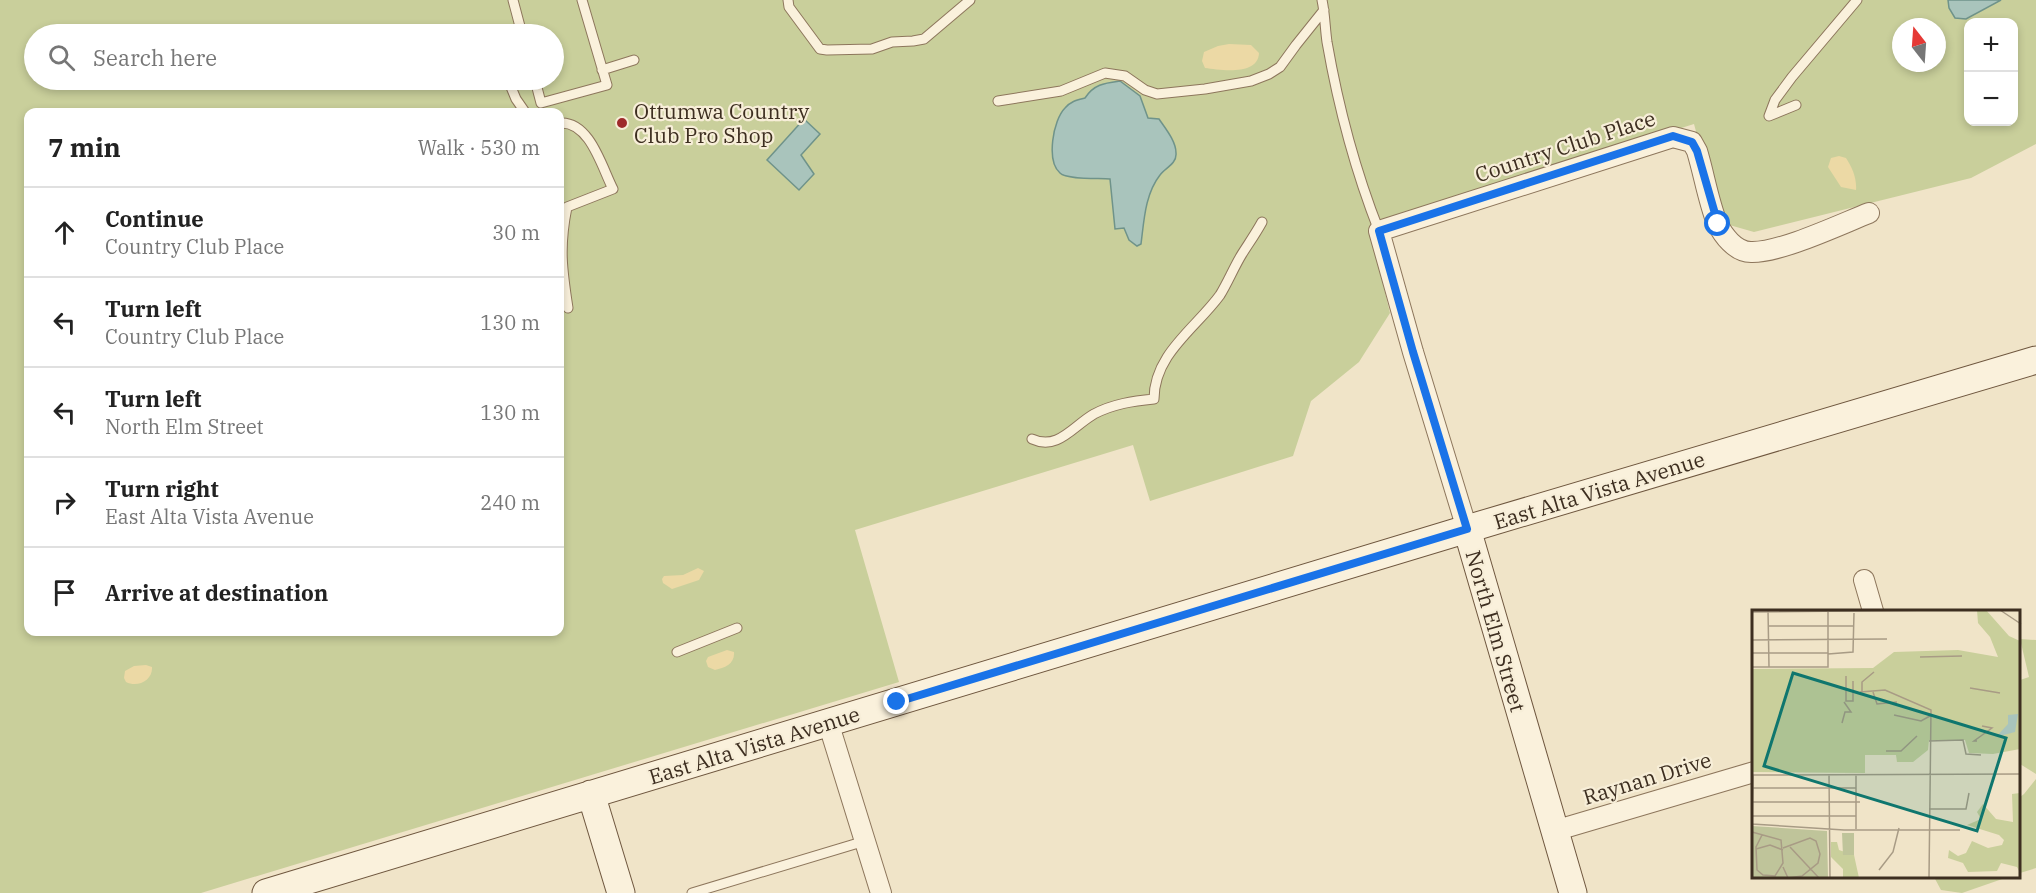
<!DOCTYPE html>
<html lang="en">
<head>
<meta charset="utf-8">
<style>
  body { margin:0; font-family:"IBM Plex Serif",serif; background:#f2f2f2; color:#222 }
  .controls { position:absolute; right:18px; top:18px; display:grid; overflow:hidden; border-radius:12px; box-shadow:0 3px 9px #0003 }
  .controls button { width:54px; height:54px; display:grid; place-items:center; padding:0; border:0; border-bottom:2px solid #e0e0e0; background:#fff; color:#222; font:30px sans-serif }
  .compass { position:absolute; left:1892px; top:18px; width:54px; height:54px; border-radius:50%; background:#fff; box-shadow:0 3px 9px #0003; rotate:343deg }
  .stop { position:absolute; width:18px; height:18px; margin:-14px; border:4px solid #1a73e8; border-radius:50%; background:#fff }
  .stop.end { background:#1a73e8; border-color:#fff; box-shadow:0 2px 6px #0008 }
  .list { margin:0; padding:0; list-style:none }
  h2 { display:flex; justify-content:space-between; align-items:center; height:78px; margin:0; padding:0 24px; font-size:26px }
  h2 small { font-size:20px; font-weight:400; color:#767676 }
  .list li { display:grid; grid-template-columns:39px 1fr auto; gap:18px; align-items:center; box-sizing:border-box; height:90px; padding:0 24px; border-top:2px solid #e0e0e0 }
  .list b { display:block; font-size:22px; white-space:nowrap }
  .list p { margin:0; font-size:20px; white-space:nowrap; color:#767676 }
  .list em { font-size:20px; font-style:normal; color:#767676 }
  .icon { flex:none; width:33px; height:33px; fill:none; stroke:currentColor; stroke-width:2; stroke-linecap:round; stroke-linejoin:round }
  .map { position:relative; flex:none; width:2036px; height:893px; overflow:hidden }
  .search { position:absolute; background:#fff; box-shadow:0 3px 9px #0003; left:24px; top:24px; width:540px; height:66px; display:flex; align-items:center; gap:15px; box-sizing:border-box; padding:0 21px; border-radius:33px; color:#767676; font-size:22px }
  .panel { position:absolute; background:#fff; box-shadow:0 3px 9px #0003; left:24px; top:108px; width:540px; height:528px; border-radius:12px }
  .map>svg:first-child { display:block }
  .green { fill:#c9cf9b; fill-rule:evenodd }
  .sand { fill:#ecd9a5 }
  .water { fill:#a9c4bc; stroke:#6f938a; stroke-width:1.5 }
  .lines { fill:none; stroke-linecap:round; stroke-linejoin:round }
  .lane-casing { stroke:#8d765c; stroke-width:11 }
  .street-casing { stroke:#8d765c; stroke-width:22 }
  .secondary-casing { stroke:#6f573f; stroke-width:29 }
  .lane { stroke:#faf1dc; stroke-width:9 }
  .street { stroke:#faf1dc; stroke-width:20 }
  .secondary { stroke:#faf1dc; stroke-width:27 }
  .route { stroke:#1a73e8; stroke-width:8 }
  .poi-dot { fill:#9e2a2b; stroke:#f7eed8; stroke-width:2 }
  .labels { text-anchor:middle; dominant-baseline:central; stroke-width:4.5; stroke-linejoin:round; paint-order:stroke }
  .poi-label { font-size:21px; fill:#3d2e20; stroke:#f7eed8; text-anchor:start }
  .street-label { font-size:21px; fill:#3d2e20; stroke:#f7eed8 }
  .inset-road { fill:none; stroke:#a89b85; stroke-width:1.5 }
  .view { fill:#0f766e; fill-opacity:0.15; stroke:#0f766e; stroke-width:3 }
  .inset-edge { fill:none; stroke:#3d2e20; stroke-width:3 }
</style>
</head>
<body>
<div class="map">
<svg width="2036" height="893" viewBox="0 0 2036 893">
  <rect width="100%" height="100%" fill="#f0e4c8"/>
  <path class="green" d="M0 0H2036V144L1971 178 1754 232 1726 224 1714 198 1694 124 1369 226 1390 313 1359 362 1311 401 1293 456 1150 501 1133 445 855 530 899 682 201 893H0ZM1968 22H2014V122H1968ZM1901 27H1937V63H1901ZM34 34H554V80H34ZM28 112H560V632H28Z
    M2020 639 2036 640V774L2020 764V680L2029 677Z
    M2036 779V868L2020 873V797L2024 794Z
    M1934 877H2008L1962 893 1941 890Z"/>
  <path class="sand" d="M1229 44 1251 45 1259 53C1258 76 1221 70 1205 68L1202 61 1204 52 1218 46Z
    M1839 156 1846 158C1852 167 1857 178 1856 190L1841 187 1828 167 1831 158Z
    M698 568 704 571 699 580 672 589 663 583 662 579 664 576 683 575Z
    M727 650 734 652C735 664 725 668 715 670L708 667 706 661 708 657Z
    M146 665 152 667C153 680 138 688 126 682L124 678 125 671 134 666Z"/>
  <path class="water" d="M1948 0H2001L1966 19 1955 18 1949 8Z
    M1120 81 1140 96 1148 118 1159 119C1165 128 1176 141 1176 153 1177 164 1165 168 1160 175 1145 194 1144 221 1141 244L1137 246 1129 240 1124 228 1115 229 1110 179C1099 178 1067 180 1060 173 1046 161 1053 120 1065 108 1071 101 1077 100 1085 98 1094 84 1105 83 1120 81Z
    M804 119 820 134 801 155 814 174 799 190 767 160Z"/>
  <g class="lines">
    <g class="lane-casing">
      <path id="lane" d="M513 0 522 34
        M788 0 789 7 820 49 827 50 872 49 892 42 913 41 924 39 970 0
        M1322 0C1325 14 1325 28 1327 42 1338 105 1355 170 1379 231
        M602 70 634 60
        M508 80 516 99 525 112
        M535 80 541 103 607 85 582 0
        M998 101 1061 91 1105 73 1125 76 1145 90 1157 94 1205 89 1251 81 1269 74 1280 67 1296 45 1324 10
        M1796 105 1769 116 1775 100 1792 77 1857 0
        M560 123C590 121 602 168 613 189L567 207C559 247 562 269 568 308
        M1032 439C1058 451 1073 426 1094 414 1113 404 1133 401 1154 399 1154 354 1196 328 1220 295 1228 282 1234 267 1242 254 1249 243 1256 233 1262 222
        M677 652 737 628
        M692 893 865 841"/>
    </g>
    <g class="street-casing">
      <path id="street" d="M1467 529 1413 352 1379 231 1673 137 1692 142 1697 151C1704 174 1708 200 1717 223 1723 235 1735 252 1751 252 1780 253 1841 224 1869 213
        M1864 580 1873 611
        M828 722 881 893
        M1554 831 1754 772"/>
    </g>
    <g class="secondary-casing">
      <path id="secondary" d="M1467 529 1573 893
        M591 794 621 893
        M266 893 1467 529 2036 360"/>
    </g>
    <use href="#lane" class="lane"/>
    <use href="#street" class="street"/>
    <use href="#secondary" class="secondary"/>
  </g>
  <g class="lines">
    <path class="route" d="M897 702 1467 529 1413 352 1379 231 1673 136 1692 142 1697 151 1718 224"/>
  </g>
  <circle class="poi-dot" cx="622" cy="123" r="6"/>
  <g class="labels">
    <g class="poi-label">
      <text x="634" y="111">Ottumwa Country<tspan x="634" dy="24">Club Pro Shop</tspan></text>
    </g>
    <g class="street-label">
      <text transform="translate(1565 146) rotate(-18)">Country Club Place</text>
      <text transform="translate(1599 490) rotate(-17)">East Alta Vista Avenue</text>
      <text transform="translate(1496 631) rotate(74)">North Elm Street</text>
      <text transform="translate(754 745) rotate(-17)">East Alta Vista Avenue</text>
      <text transform="translate(1647 778) rotate(-17)">Raynan Drive</text>
    </g>
  </g>
  <g transform="translate(1752 610)">
    <rect width="268" height="268" fill="#f0e4c8"/>
    <path d="M225 0H234L257 26 268 31V139L241 144 217 143 213 130H177L176 140 161 152H145L144 145H113V163L0 162V59L121 58 142 42 206 40 246 47 238 27 226 13ZM268 183V263L265 257 249 253 245 261 216 262 211 253 196 248 197 240 206 246 214 243 220 231 236 238 250 235 252 230 247 225 215 215 229 209 225 202 231 194 244 209 261 212 260 184ZM79 232H85L87 240 102 245 107 268H91V259L79 247Z" fill="#c9cf9b"/>
    <path d="M0 216 75 221 76 268H0ZM90 223H102V245H91Z" fill="#bfc49a"/>
    <path d="M266 104 263 122 244 127 256 114V105Z" fill="#a9c4bc"/>
    <path class="inset-road" d="M16 0 17 57M248 0 269 14M0 2 190 0M16 16H102M0 30 135 29M0 43H76M76 44 101 42 102 3M168 47 210 46M0 57H76V0M94 66V91H101V71M218 78 248 83M108 82 133 80 179 100 177 268M110 82V72L122 62M121 82 125 94 145 92M142 105 169 111 178 106M90 113 93 102H99L92 92M177 131 211 130 214 144 229 145M225 131H222L240 118 230 116M134 141H149L165 126M77 164 78 268M0 165 269 164M104 165V219M0 178H104M0 192H108M177 199H214L217 183M0 206H104M0 214 92 220H208M0 214 1 165M0 222 29 230 31 253 23 266 11 265 5 260 4 237 10 225M38 237 67 268M4 239 18 235 31 240M31 257 36 268 50 266 66 253 68 244 64 231 58 228 31 238M127 260 141 242 147 218"/>
    <path class="view" d="M41 63 254 128 225 221 12 156Z"/>
    <rect width="268" height="268" class="inset-edge"/>
  </g>
</svg>
<div class="controls">
<button>+</button>
<button>−</button>
</div>
<svg class="compass" viewBox="-18 -18 36 36"><path d="M0-13l5 13h-10z" fill="#e53935"/><path d="M0 13l5-13h-10z" fill="#767676"/></svg>
<div class="stop" style="left:1718px;top:224px"></div>
<div class="stop end" style="left:897px;top:702px"></div>
<div class="search"><svg class="icon" aria-label="search" viewBox="0 0 24 24"><circle cx="10" cy="10" r="6"/><path d="M15 15l6 6"/></svg>Search here</div>
<section class="panel">
<h2>7 min<small>Walk · 530 m</small></h2>
<ul class="list">
<li><svg class="icon" aria-label="ahead" viewBox="0 0 24 24"><path d="M12 20V5M6 11l6-6 6 6"/></svg><div><b>Continue</b><p>Country Club Place</p></div><em>30 m</em></li>
<li><svg class="icon" aria-label="left" viewBox="0 0 24 24"><path d="M17 20v-9H6M10 6l-5 5 5 5"/></svg><div><b>Turn left</b><p>Country Club Place</p></div><em>130 m</em></li>
<li><svg class="icon" aria-label="left" viewBox="0 0 24 24"><path d="M17 20v-9H6M10 6l-5 5 5 5"/></svg><div><b>Turn left</b><p>North Elm Street</p></div><em>130 m</em></li>
<li><svg class="icon" aria-label="right" viewBox="0 0 24 24"><path d="M7 20v-9h11M14 6l5 5-5 5"/></svg><div><b>Turn right</b><p>East Alta Vista Avenue</p></div><em>240 m</em></li>
<li><svg class="icon" aria-label="arrive" viewBox="0 0 24 24"><path d="M6 21V4h12l-3 4 3 4H6"/></svg><div><b>Arrive at destination</b></div></li>
</ul>
</section>
</div>
</body>
</html>
